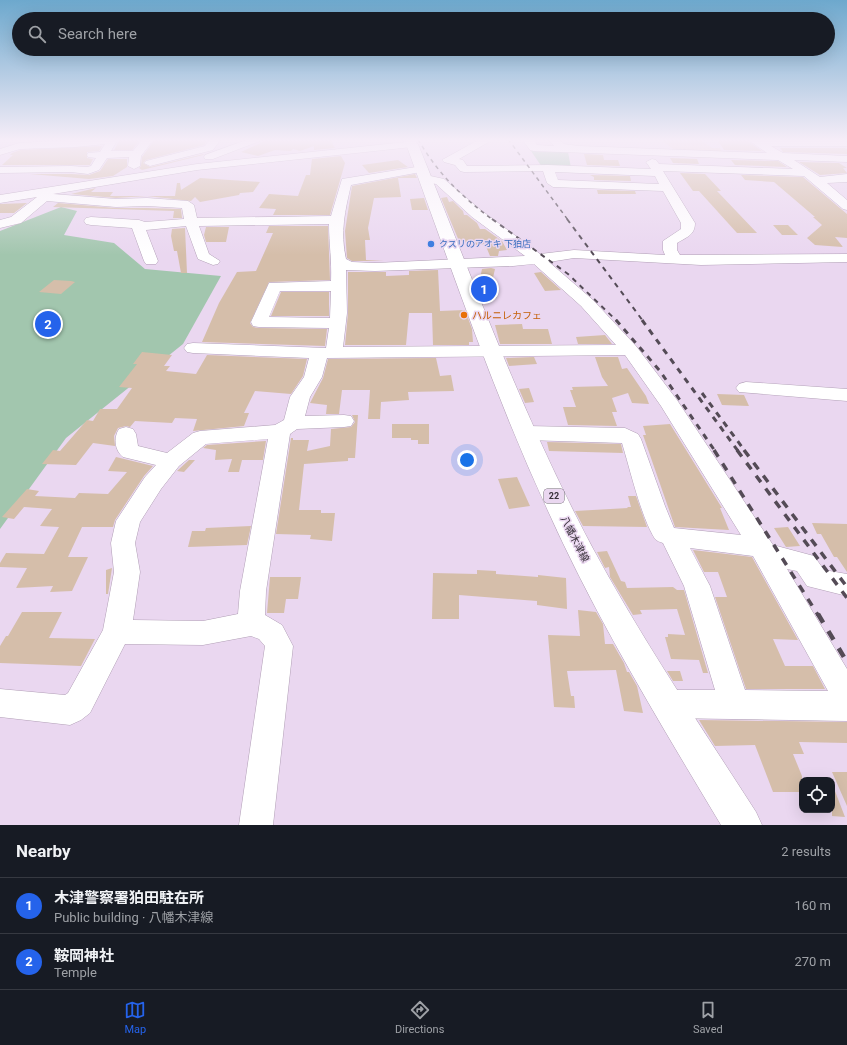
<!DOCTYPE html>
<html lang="en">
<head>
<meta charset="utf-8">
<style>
  body { margin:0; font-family:Roboto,"Noto Sans JP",sans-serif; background:#242831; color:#f1f3f6 }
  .controls { position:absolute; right:12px; bottom:12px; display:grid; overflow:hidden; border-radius:8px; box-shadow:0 4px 16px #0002 }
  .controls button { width:36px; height:36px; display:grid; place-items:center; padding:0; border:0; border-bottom:1px solid #363941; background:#171b24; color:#f1f3f6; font:20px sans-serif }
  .you { position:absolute; left:467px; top:460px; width:14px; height:14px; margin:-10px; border:3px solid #fff; border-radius:50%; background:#1a73e8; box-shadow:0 0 0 6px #1a73e833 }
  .badge { display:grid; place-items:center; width:26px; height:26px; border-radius:50%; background:#2563eb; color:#fff; font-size:13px; font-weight:700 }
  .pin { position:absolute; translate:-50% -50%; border:2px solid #fff; box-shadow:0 1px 4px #0006 }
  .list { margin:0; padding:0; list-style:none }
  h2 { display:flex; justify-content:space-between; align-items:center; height:52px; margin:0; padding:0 16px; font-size:17px }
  h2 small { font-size:13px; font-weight:400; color:#9ea1a6 }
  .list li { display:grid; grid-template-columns:26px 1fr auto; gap:12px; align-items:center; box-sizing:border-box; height:56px; padding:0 16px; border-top:1px solid #363941 }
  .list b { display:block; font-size:15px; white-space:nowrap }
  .list p { margin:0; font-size:13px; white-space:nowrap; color:#9ea1a6 }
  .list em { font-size:13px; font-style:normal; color:#9ea1a6 }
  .icon { flex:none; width:22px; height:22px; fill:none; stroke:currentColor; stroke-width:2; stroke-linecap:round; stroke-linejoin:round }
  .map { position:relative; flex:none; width:847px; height:825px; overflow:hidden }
  .search { position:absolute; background:#171b24; box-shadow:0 4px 16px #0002; left:12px; right:12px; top:12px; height:44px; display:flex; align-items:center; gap:10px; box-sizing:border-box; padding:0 14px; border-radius:22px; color:#9ea1a6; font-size:15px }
  .sheet { height:164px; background:#171b24 }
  nav { display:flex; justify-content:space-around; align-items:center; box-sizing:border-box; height:56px; border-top:1px solid #363941; background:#171b24; font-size:11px; color:#9ea1a6 }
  nav a { display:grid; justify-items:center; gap:2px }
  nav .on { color:#2563eb }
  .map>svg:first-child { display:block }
  .education { fill:#e7cfc6 }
  .green { fill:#a2c6ae }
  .building { fill:#d5beaa }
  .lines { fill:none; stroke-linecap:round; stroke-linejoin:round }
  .minor-casing { stroke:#b19fb6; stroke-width:1 }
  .major-casing { stroke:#b19fb6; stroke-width:1 }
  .minor { fill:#fff; fill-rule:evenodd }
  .major { fill:#fff; fill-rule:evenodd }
  .rail-far4 { stroke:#544b56; stroke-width:1.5; stroke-dasharray:4 4; stroke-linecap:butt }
  .rail-far3 { stroke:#544b56; stroke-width:2; stroke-dasharray:5 5; stroke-linecap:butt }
  .rail-far2 { stroke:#544b56; stroke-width:3; stroke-dasharray:6 6; stroke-linecap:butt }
  .rail-far1 { stroke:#544b56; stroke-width:3.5; stroke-dasharray:8 8; stroke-linecap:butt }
  .rail { stroke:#544b56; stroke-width:4.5; stroke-dasharray:10 10; stroke-linecap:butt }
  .shop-dot { fill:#3f7fe0; stroke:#ead7f0; stroke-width:1.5 }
  .food-dot { fill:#e8710a; stroke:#ead7f0; stroke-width:1.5 }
  .labels { text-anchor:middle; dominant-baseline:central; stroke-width:3; stroke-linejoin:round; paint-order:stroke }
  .far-shop-label { font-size:9px; fill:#366cbe; stroke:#ead7f0; text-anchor:start }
  .shield { fill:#ead7f0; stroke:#6d6371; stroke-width:1 }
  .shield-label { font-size:9px; font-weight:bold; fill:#38313a }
  .food-label { font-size:10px; fill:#c56008; stroke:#ead7f0; text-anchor:start }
  .street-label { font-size:10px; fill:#38313a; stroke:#ead7f0 }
</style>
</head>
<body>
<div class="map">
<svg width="847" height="825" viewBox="0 0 847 825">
  <rect width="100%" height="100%" fill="#ead7f0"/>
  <path class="education" d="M659 139H699L712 148H720L722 152 675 150Z"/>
  <path class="green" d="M531 151 568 152 571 168 542 167Z
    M61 207 77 211 64 235 114 243 145 269 221 276 183 344 66 438 0 529V231Z"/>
  <path class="building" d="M124 139H141L132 150H114L120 140Z
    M155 139H208L204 145 146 160 143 163 150 167 204 154 203 155 142 170 139 168 141 166 142 157Z
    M269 139H330L335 148 314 150V146L300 151 293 149 291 151 275 150 258 156 241 152Z
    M717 139H745L762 151 724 150Z
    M102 146 99 151 87 152V158L93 159 90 165H2L13 155H10L12 153 20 150Z
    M780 148H845L847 149V154L783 152Z
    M584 154 603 155 604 160H618L620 166 587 165Z
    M341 156 345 163 330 215H273L276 209 259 208 269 194 298 196 306 175H310L312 159Z
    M670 158 697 159 699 164 673 163Z
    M108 159H127V167L113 176 89 179 30 174H71L89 175 100 171Z
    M398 160 408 167 369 173 362 165Z
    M731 160 778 161 787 167 735 165Z
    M799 162 839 163 847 168H843L847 173 820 175Z
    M680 173 705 174 721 191H717L757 233H737L699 191H693Z
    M415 174 417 178H398L401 197 374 198 368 228 370 240H365L366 260 384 261H352L347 258 345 231 352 186Z
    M590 175 630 176 631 181 594 180V177Z
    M741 175 803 177 847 214V238L835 237 843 247 815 245 807 238 822 225 813 217H815L774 182 745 180Z
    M200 178 260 182 253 192 240 193 239 195 200 202 195 197 191 201 147 196 116 198 71 194 96 188 91 192H113L110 196H175L177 183H180L181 190Z
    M597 190 635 191 636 194H598Z
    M447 197 449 202 453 201 463 211 464 215H467L477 223 480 229H485L502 241 507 250 499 251 498 256H490L485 244 476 245 475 243 466 244 465 241H459L441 198Z
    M424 198 428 210H412L410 199Z
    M27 203 14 213H0V204Z
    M58 203 116 208H147L181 209 182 218H173L174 211 53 207Z
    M773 225H788L798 235H782Z
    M269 226H328L330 280 269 282 250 323 253 327 259 328 327 329 325 346 202 342 219 303 237 272 256 271 273 233H266Z
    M206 227H229L226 242H206L204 235Z
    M185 228 187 273H181L177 251H174L171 236 172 229Z
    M491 268 495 269 492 282 497 298 484 299 479 283 482 269Z
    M438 270 440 311 465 310 472 329 473 342H469V345H433L432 313H409L406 345H345L348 313V272H386V276L409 275V271Z
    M541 272 561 290 545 291 534 273Z
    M54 280 71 281 75 282 61 294 39 292Z
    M281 292H329V316H271Z
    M522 324 523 329H548L552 344H500L495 325Z
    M605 335 612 344H578L576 337Z
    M142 352 172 355 164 366H170L166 371 196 374 207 355 307 359 303 376 291 394 255 391 244 413H249L244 426 193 431 197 419 175 418 172 423 135 421 130 427 126 426 118 428 114 436 115 446 93 443 76 465 42 464 53 450 60 451 87 420 93 421 100 409H117L132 388 119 387 137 364H133Z
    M534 357 537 364 509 366 506 358Z
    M595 357H618L622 369 627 368 646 396 649 404 632 403 628 393 612 398 617 412H612L617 426 568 425 563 407H576L570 390H573L572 387 608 386 602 377Z
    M436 358 440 376 451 375 454 391 408 392 409 400 381 402 380 419H368L370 390H342L339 414H326L327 405 310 403 323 378 328 359Z
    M529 388 534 402 525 403 519 389Z
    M717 394 744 395 749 406 722 405Z
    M352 415H358L355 458H348V461L304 464 299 510H321V513H335L332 541 310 539 311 535 276 534 291 438H293V440H309L307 451 330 446 331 429 351 427 355 422Z
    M392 424H429V444H418V440H411V438H392Z
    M670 424 722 508H720L729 530 675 527 643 435H646L643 426Z
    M266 441 263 460H242L239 472H228L232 459 215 460 216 450 203 448 207 445Z
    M547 442 621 444 623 453 549 451Z
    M116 457 153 466 144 476 115 520 113 527H82L68 557H88L72 591 50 592 53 586 16 588 27 568 0 567V563L6 553 44 554 59 527 40 526 52 509 24 507 14 519 2 517 27 489 39 491 35 496 75 498 79 493 108 494 127 472 108 471Z
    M189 460H195L184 472 177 471Z
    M517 477 530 506 509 509 498 479Z
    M628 496H636L647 527 583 526 575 511 628 508 627 507H631Z
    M812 523 847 524V572L837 557H834L821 534H817Z
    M251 526 247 545 188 547 192 531H205L206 528Z
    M788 527 800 546 786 547 774 528Z
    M693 550 752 557 798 640 773 639 785 666H813L825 689H746L715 597H727L718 572H704Z
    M607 551 621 581 625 582 627 588 673 587 677 590H684L708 673H703L699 660 671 659 665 637H668V634L685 635 677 609 640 610 642 614 633 615 610 577 609 567 605 568 597 552Z
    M112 568 108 594H106V570Z
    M477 570 496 571V574L538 577V575L566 578 567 609 537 605V601L459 595V619H432L433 573 477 574Z
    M270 577H301L298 599H286L284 613H267Z
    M578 610 596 612 603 624 605 644H613L624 663 627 672H629L637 686 643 713 624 711 616 670 567 671 571 696H574L575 708 554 707 548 635 580 636Z
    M22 612H62L49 638 95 639 81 666 0 663V646L6 636H8Z
    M667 671H680L683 681H673Z
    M699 720 847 722V743L799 742 804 754H793L802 776V792H773L755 745 715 746Z
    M832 772H847V806Z
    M832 786H833L845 817 832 816Z"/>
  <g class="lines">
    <g class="minor-casing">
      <path id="minor" d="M89 139H118L111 151H133L143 139H154L141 156 140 166 134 169 128 166 129 157 107 158 99 170 88 174 71 172 0 173V167L71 166 87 167 91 166 96 158 88 157 87 155 88 153 100 152 105 144 76 147 20 149 0 155V149L19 143Z
        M210 139H221L213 150 150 166 144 163 146 161 205 146Z
        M249 139H265L213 159H205L204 157 205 155Z
        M405 139H415L417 144 412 147 197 170 53 194 116 199 147 198 188 201 194 205 197 218 331 216 342 179 422 166 426 167 428 169 426 171 351 185C345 211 340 232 346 259L352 262 375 263 525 256 472 217 436 184 422 181 420 179 426 175 444 179 482 211 540 254 574 250 665 255 663 250V241L681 229V223L663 191 553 187 547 183 543 171 464 172 460 171 455 165 444 162 442 160 480 139H494L459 159 463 160 467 166 548 165 651 169 646 162 652 159 656 160 659 164 793 169 778 160 534 151 530 150 522 139H533L537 145 554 146 548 139H559L564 144 579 146 767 153 747 139 847 140V146H771L783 153 847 156V162L794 160 820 177 847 174V182L827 183 847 200V210L843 209 804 176 663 171 695 223C695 235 687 237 677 243V250L680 255 847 254V262L701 265 574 258 549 262 593 300 636 346 677 400 773 545 814 556 824 570 847 574V596L807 586 797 571 787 569 847 669V721L667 718 656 714 652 704 656 694 667 690H715L684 586 663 543C660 542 657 541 655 539 641 517 630 469 622 443L526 440 519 438 516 433 519 428 526 426 625 428 638 434 641 439 665 506 674 528 741 535 661 406 625 355 327 358 322 377 310 397 305 416 344 415 351 416 354 421 351 426 344 427 297 429 290 434 266 591 265 615 282 625 293 646 273 825H239L265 646 259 639 251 636 203 645 125 644 90 713 81 720 70 725 0 717V689L65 695 68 693 103 630 114 572 111 543 116 521 145 477 156 465 123 457C115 451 113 438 119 429L126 427 133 429 136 434 138 446 167 453 193 433 200 431 275 425 284 420 290 397 304 377 309 358 193 353 187 352 184 348 187 344 193 343 326 348 329 328 259 327 253 326 251 322 269 283 331 281C332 262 329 243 329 224L199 226 209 254 220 261 218 264 213 265 198 259 186 226 146 230 158 261 156 264H146L144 261 132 228 91 225 86 224 84 221 86 218 91 217 139 220 145 222 184 219 182 208 147 206 116 207 47 201 21 223 0 228V220L11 217 37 197 0 203V195L197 164 406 142ZM555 172 655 176 659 184 558 180ZM534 264 581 306 616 345 343 347 347 313 346 270 375 271 513 266ZM280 291H331L330 318 269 317ZM268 439 240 591 238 614 203 621 133 620 140 572 135 543 140 522 161 489 179 466 206 444ZM690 548 753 556 828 691 745 690 710 586Z
        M746 382 847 389V401L739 392 736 388 739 384Z"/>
    </g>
    <g class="major-casing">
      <path id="major" d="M412 141 418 144C468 267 514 393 574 512 626 616 693 714 756 812L762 825H721C660 723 597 620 548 511 493 392 451 267 406 144Z"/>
    </g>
    <use href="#minor" class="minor"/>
    <use href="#major" class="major"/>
    <path class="rail-far4" d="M418 139C437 173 462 197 493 220
      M508 139 568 220"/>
    <path class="rail-far3" d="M492 219 568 274 617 321
      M567 219 643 321"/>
    <path class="rail-far2" d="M616 320 660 371 715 451
      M642 320 738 451
      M702 393 745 451"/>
    <path class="rail-far1" d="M714 450 818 615
      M737 450 847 598
      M744 450 847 587"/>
    <path class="rail" d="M818 614 847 662"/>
  </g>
  <linearGradient id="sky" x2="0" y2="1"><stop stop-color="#6da8cd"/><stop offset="0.55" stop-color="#f6edf8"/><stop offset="1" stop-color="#f6edf8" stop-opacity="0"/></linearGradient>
  <rect width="847" height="255" fill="url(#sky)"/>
  <circle class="shop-dot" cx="431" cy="244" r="4"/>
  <circle class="food-dot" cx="464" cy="315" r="4"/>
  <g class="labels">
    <g class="far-shop-label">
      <text x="439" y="244">クスリのアオキ 下狛店</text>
    </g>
    <rect class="shield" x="544" y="489" width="20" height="14" rx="3"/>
    <g class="shield-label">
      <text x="554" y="496">22</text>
    </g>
    <g class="food-label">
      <text x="472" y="315">ハルニレカフェ</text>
    </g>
    <g class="street-label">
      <text transform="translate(575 539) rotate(63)">八幡木津線</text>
    </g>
  </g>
</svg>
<div class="controls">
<button><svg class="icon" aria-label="locate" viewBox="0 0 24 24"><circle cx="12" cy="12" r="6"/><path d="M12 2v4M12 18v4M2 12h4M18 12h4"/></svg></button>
</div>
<div class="you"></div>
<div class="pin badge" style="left:484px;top:289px">1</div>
<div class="pin badge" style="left:48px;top:324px">2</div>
<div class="search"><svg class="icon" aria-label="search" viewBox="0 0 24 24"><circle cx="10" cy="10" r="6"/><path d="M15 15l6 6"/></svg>Search here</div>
</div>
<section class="sheet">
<h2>Nearby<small>2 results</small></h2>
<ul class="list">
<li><span class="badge">1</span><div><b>木津警察署狛田駐在所</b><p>Public building · 八幡木津線</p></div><em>160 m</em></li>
<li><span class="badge">2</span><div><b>鞍岡神社</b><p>Temple</p></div><em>270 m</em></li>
</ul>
</section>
<nav>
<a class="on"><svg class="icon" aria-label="map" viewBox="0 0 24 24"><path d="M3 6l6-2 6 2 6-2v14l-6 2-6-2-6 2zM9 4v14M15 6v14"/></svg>Map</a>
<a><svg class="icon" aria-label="directions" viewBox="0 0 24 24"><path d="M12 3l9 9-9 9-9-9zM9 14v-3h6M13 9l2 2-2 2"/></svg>Directions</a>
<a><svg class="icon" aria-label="saved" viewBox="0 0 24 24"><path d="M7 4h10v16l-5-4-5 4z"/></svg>Saved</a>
</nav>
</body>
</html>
